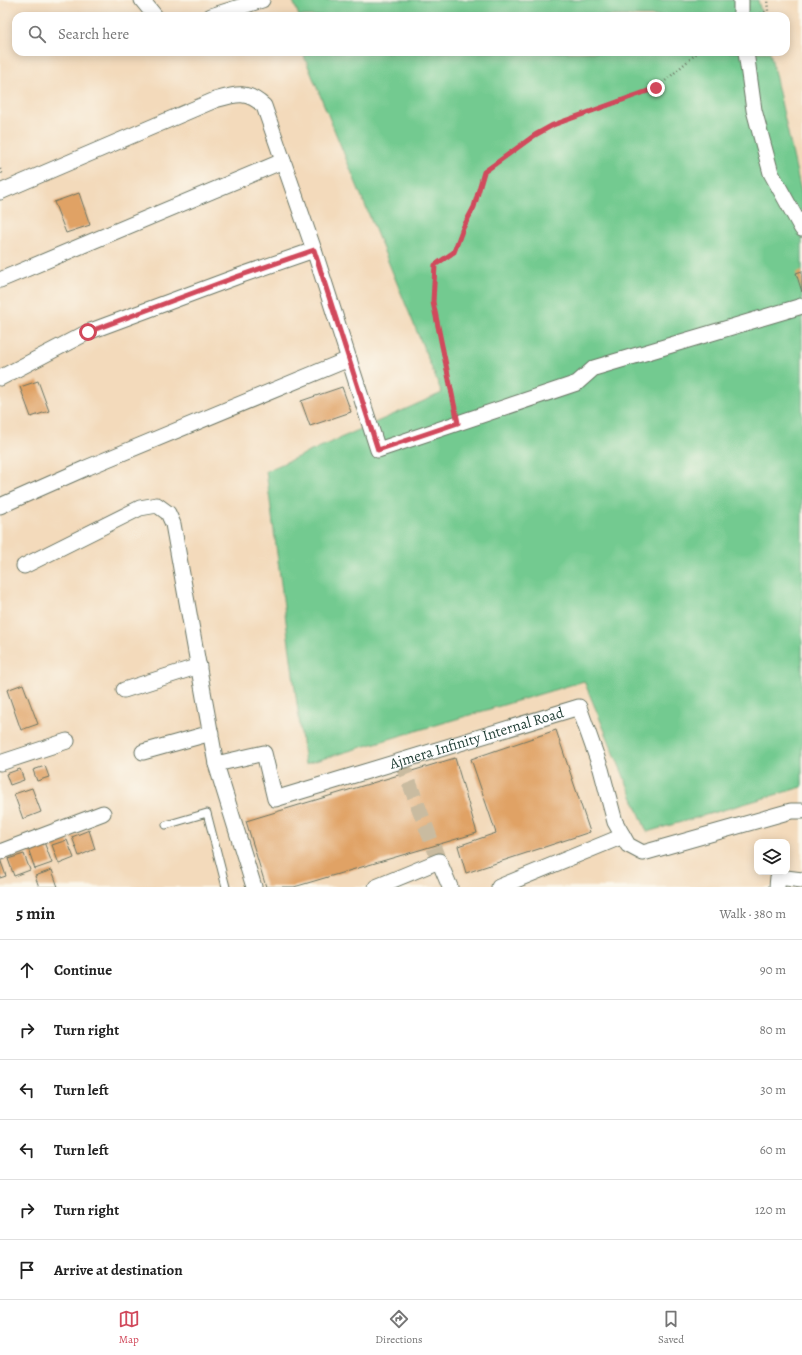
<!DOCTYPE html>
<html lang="en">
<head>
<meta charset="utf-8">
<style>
  body { margin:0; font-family:Alegreya,serif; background:#f2f2f2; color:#222 }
  .controls { position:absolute; right:12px; bottom:12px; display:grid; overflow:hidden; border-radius:8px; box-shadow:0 2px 10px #0003 }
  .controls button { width:36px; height:36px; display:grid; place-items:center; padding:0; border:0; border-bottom:1px solid #e0e0e0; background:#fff; color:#222; font:20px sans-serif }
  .stop { position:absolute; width:12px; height:12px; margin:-9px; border:3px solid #d1495b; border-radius:50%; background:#fff }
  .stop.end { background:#d1495b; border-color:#fff; box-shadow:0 1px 4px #0008 }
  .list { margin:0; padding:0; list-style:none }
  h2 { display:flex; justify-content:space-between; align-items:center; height:52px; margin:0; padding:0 16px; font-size:17px }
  h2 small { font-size:13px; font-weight:400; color:#767676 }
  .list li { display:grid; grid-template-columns:26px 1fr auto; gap:12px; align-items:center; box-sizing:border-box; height:60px; padding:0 16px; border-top:1px solid #e0e0e0 }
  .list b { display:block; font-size:15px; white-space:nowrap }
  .list em { font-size:13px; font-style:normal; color:#767676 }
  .icon { flex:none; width:22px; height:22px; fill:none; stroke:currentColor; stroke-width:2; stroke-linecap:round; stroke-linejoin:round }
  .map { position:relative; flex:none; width:802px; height:887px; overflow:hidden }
  .search { position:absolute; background:#fff; box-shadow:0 2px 10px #0003; left:12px; right:12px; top:12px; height:44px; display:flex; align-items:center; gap:10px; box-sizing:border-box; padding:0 14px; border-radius:12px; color:#767676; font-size:15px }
  .sheet { height:412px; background:#fff }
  nav { display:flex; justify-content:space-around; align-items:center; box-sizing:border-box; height:56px; border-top:1px solid #e0e0e0; background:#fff; font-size:11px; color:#767676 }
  nav a { display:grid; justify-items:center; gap:2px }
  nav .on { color:#d1495b }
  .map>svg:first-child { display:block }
  .green { fill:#73ca90; stroke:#498462 }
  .building { fill:#e0a265 }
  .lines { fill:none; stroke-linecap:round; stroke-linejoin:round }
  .street-tunnel { stroke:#c9bba0; stroke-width:15; stroke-dasharray:15 8; stroke-linecap:butt }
  .lane-casing { stroke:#697463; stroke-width:9 }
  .street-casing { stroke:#697463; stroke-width:17 }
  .path { stroke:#697463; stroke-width:2.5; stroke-dasharray:1 3; stroke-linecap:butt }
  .lane { stroke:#fff; stroke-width:7 }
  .street { stroke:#fff; stroke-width:15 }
  .route { stroke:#d1495b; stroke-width:5 }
  .labels { text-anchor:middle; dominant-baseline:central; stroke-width:3.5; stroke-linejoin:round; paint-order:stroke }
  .street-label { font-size:15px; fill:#1f3d34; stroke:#fbf7ec }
</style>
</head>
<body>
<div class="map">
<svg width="802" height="887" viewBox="0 0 802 887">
  <rect width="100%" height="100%" fill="#fbf7ec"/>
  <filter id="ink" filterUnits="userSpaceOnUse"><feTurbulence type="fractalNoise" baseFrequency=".025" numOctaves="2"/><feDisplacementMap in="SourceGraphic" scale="8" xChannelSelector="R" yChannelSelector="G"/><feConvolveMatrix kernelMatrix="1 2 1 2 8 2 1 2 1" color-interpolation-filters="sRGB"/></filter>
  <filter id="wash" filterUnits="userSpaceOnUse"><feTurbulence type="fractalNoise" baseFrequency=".012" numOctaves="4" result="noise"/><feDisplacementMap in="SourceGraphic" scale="16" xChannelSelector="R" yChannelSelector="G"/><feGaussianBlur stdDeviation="0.9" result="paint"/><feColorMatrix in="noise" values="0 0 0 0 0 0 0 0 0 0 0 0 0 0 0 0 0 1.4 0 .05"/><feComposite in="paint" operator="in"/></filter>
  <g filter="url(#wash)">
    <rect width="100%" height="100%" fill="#f3dabb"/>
    <path class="green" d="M296 0H758L762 16H299L293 1Z
      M313 52H770L802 196V787L647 832 584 681 305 764 266 471 442 393 304 56Z"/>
    <g id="blocks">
      <path class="building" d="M79 193 90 225 66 233 54 202Z
        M802 271V292L796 273Z
        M38 381 49 411 31 417 20 387Z
        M342 387 351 412 310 426 301 401Z
        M23 684 38 724 21 730 7 690Z
        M556 730 590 832 466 873 458 846 496 833 471 759Z
        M455 758 477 833 294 887H266L246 821Z
        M45 766 49 777 37 781 33 770Z
        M20 769 24 780 10 785 6 774Z
        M32 788 41 812 23 819 14 794Z
        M89 830 95 849 79 856 72 837Z
        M67 840 74 858 59 864 52 845Z
        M44 842 52 863 35 869 28 848Z
        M24 854 30 870 14 876 8 859Z
        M0 859 6 876 0 878Z
        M52 870 58 887H39L35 876Z"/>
    </g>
  </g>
  <g filter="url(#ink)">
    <use href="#blocks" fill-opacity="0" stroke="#697463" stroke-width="1"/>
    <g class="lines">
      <path class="street-tunnel" d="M401 761 439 861"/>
      <g class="lane-casing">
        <path id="lane" d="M166 825 207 813 226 887"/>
      </g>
      <g class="street-casing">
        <g id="street">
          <path d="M142 0 155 16"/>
          <path d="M741 0V16"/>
          <path d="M211 16 262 0"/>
          <path d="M746 52 754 110 771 173 802 229"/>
          <path d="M0 192 215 100C236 94 247 90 264 106L314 250 378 450 577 383 594 368 802 306"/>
          <path d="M0 280 283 161"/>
          <path d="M0 378 88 332 236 277 314 250"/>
          <path d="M0 506 86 468 349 359"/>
          <path d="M24 566 140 508 157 505 168 513 173 524 216 764"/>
          <path d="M124 690 199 666"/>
          <path d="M143 752 211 733"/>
          <path d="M0 763 67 741"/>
          <path d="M0 852 103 813"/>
          <path id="s1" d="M254 887 216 764 264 753 275 799 579 707 601 769 615 822 628 845 643 853 791 811H802"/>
          <path d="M376 887 439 861 450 887"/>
          <path d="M499 887 623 836"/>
          <path d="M777 887 778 877 802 880"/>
        </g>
      </g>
      <path class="path" d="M757 15 768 11 767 0
        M0 169 3 175
        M454 409 433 302 435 265 454 252 463 228 474 207 484 172 535 135 553 125 656 89 698 52"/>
      <use href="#lane" class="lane"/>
      <use href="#street" class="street"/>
    </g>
  </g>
  <g class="lines" filter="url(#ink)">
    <path class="route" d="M88 332 236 277 314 250 378 450 458 423 433 302 435 265 454 252 463 228 474 207 484 172 535 135 553 125 656 88"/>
  </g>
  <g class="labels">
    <g class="street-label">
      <text stroke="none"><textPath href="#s1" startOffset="436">Ajmera Infinity Internal Road</textPath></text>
    </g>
  </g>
</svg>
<div class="controls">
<button><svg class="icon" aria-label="layers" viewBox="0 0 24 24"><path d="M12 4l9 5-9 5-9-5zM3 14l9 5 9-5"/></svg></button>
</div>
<div class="stop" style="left:88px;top:332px"></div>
<div class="stop end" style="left:656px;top:88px"></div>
<div class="search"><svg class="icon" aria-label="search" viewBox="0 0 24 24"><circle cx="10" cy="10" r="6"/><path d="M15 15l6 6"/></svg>Search here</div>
</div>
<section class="sheet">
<h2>5 min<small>Walk · 380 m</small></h2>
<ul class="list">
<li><svg class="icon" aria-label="ahead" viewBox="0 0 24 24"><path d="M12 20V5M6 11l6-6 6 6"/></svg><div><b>Continue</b></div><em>90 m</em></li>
<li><svg class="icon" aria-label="right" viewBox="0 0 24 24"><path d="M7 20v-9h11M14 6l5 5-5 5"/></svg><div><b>Turn right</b></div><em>80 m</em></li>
<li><svg class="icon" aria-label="left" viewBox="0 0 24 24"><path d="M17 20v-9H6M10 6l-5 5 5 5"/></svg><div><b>Turn left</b></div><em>30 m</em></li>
<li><svg class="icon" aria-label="left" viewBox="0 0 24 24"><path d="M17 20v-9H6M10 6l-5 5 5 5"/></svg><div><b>Turn left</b></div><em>60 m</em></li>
<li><svg class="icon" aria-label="right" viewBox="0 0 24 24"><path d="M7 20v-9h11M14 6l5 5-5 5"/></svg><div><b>Turn right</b></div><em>120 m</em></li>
<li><svg class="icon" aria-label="arrive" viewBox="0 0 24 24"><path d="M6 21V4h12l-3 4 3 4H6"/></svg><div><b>Arrive at destination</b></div></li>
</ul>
</section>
<nav>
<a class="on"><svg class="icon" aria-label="map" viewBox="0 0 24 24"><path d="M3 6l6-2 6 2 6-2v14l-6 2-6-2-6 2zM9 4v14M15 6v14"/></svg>Map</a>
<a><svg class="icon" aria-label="directions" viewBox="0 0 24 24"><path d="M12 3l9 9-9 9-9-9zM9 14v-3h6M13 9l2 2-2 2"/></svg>Directions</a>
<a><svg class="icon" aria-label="saved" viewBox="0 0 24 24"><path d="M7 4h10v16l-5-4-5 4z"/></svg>Saved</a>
</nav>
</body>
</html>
